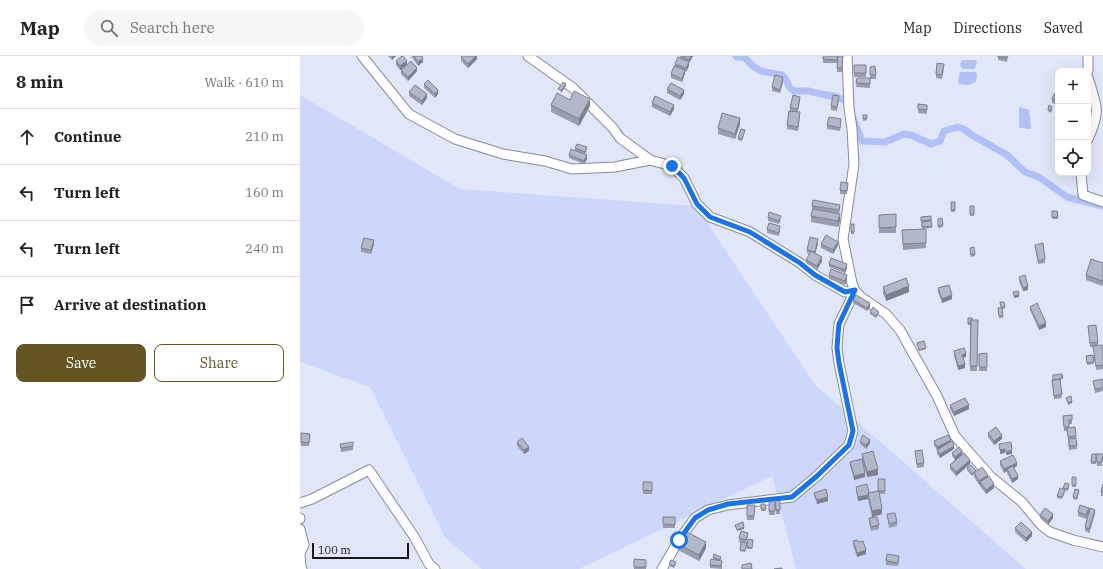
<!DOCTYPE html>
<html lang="en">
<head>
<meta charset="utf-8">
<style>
  body { margin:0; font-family:"IBM Plex Serif",serif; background:#f6f6f6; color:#222 }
  .controls { position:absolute; right:12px; top:12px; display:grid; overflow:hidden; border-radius:8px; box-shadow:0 4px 16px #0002 }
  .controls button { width:36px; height:36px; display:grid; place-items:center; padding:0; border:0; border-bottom:1px solid #e0e0e0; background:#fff; color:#222; font:20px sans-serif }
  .scale { position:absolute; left:12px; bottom:10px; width:97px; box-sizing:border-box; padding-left:4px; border:2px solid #15171d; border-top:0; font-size:11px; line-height:14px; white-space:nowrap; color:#15171d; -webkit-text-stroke:3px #e1e6f9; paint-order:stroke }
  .stop { position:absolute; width:12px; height:12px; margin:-9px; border:3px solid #1a73e8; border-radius:50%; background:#fff }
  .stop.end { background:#1a73e8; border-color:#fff; box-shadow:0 1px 4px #0008 }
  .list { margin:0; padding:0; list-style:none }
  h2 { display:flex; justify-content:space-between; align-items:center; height:52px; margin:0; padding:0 16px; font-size:17px }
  h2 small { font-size:13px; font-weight:400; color:#767676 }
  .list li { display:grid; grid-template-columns:26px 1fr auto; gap:12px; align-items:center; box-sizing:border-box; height:56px; padding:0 16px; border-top:1px solid #e0e0e0 }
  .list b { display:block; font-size:15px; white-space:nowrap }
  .list em { font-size:13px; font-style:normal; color:#767676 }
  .actions { display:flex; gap:8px; padding:12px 16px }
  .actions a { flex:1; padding:9px 0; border:1px solid #645522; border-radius:8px; text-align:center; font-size:14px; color:#645522 }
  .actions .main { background:#645522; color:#fff }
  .icon { flex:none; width:22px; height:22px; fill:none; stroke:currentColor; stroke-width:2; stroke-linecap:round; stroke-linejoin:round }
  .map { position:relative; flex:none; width:803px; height:513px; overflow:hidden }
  header { display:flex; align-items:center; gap:24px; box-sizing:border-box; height:56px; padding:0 20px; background:#fff; border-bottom:1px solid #e0e0e0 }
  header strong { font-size:19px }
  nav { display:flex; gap:22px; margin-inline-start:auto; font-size:14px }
  .search { width:280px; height:36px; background:#f6f6f6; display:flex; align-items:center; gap:10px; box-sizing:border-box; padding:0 14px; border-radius:22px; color:#767676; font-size:15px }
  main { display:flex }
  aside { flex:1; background:#fff }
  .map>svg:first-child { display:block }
  .green { fill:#cdd7fb }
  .water { fill:#b2c0f8 }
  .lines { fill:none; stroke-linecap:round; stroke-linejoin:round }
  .canal { stroke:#b2c0f8; stroke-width:7 }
  .minor-casing { stroke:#868b9c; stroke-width:11 }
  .minor { stroke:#fff; stroke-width:9 }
  .wall { fill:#999dae }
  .shaded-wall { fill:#7d808d }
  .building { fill:#b2b7ca; stroke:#7d808d }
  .route { stroke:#1a73e8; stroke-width:5 }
</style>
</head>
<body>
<header>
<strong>Map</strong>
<div class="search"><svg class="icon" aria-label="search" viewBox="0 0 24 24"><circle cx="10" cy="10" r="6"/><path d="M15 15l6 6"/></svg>Search here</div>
<nav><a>Map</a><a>Directions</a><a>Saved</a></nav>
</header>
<main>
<aside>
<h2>8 min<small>Walk · 610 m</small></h2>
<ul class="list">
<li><svg class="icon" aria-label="ahead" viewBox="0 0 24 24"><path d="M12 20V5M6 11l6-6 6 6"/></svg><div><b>Continue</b></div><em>210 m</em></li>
<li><svg class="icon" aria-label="left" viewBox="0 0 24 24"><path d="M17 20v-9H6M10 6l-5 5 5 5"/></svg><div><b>Turn left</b></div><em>160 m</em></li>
<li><svg class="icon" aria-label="left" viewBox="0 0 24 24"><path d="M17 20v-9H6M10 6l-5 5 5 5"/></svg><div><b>Turn left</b></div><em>240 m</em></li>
<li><svg class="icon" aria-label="arrive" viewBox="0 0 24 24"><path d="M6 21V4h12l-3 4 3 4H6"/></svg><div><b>Arrive at destination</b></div></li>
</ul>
<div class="actions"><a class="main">Save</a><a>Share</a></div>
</aside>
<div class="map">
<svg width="803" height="513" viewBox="0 0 803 513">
  <rect width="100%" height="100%" fill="#e1e6f9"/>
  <path class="green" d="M0 39 160 133 396 150 515 329 726 513H496L472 420 279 513H182L145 481 70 331 0 306Z"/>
  <path class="water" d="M662 4H677L675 13H663L660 9Z
    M660 16H676L677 20 676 26 668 29 659 28 658 24Z
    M719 51 729 54 731 71 730 73 720 72 719 70Z"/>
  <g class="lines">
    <path class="canal" d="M436 0 437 1H444L454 11 461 15 482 19 485 22 490 32 494 35H509L516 37 537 41 551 47
      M552 59 562 85 585 86 604 78 611 79 631 88 640 85 644 75 658 71 664 73 670 78 707 99 725 116 739 121 767 141 802 150"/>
    <g class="minor-casing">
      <path id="minor" d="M62 0 109 58 155 83 203 98 245 105 272 113 315 111 350 104 372 110 384 122 397 148 410 161 450 176 500 207 515 219 545 236 555 235
        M228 0 273 32 313 72 320 82 350 104
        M547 0 549 52 552 73 554 108 543 183 552 227 555 235 561 241 586 258 600 274 637 340 655 380 690 420 722 446 741 469 750 476 773 484 803 491
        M788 0V15
        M788 22C797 51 801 54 788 83
        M781 117 783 139 803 146
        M0 447 12 443 69 414 115 482 129 508 135 513
        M0 462V463
        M0 473 4 489 0 497 1 511 2 513
        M362 513 379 484 395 462 408 454 428 449 492 441 517 420 549 389 553 375 539 307 537 292 538 278 539 268 555 235"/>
    </g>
    <use href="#minor" class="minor"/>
  </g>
  <path class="wall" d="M88 0H96L92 4Z
    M111 0H122L123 6 118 10Z
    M177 0V3L168 12 161 5V1Z
    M380 0H393L389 7V10L385 16V18L382 26 371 22V18L375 10V8L380 2Z
    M523 0H537V7H523Z
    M543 0 542 16H537V12Z
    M698 0H708L707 6 698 4Z
    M96 5 107 9 117 15 108 25 101 18V14L107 9 100 14 96 9Z
    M554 9H566V21H554Z
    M570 11 576 19V23H570V32L556 31 557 22H570Z
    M644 12 642 23 636 22V18Z
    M483 25 480 37 472 35V31Z
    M124 28 138 38 135 42 124 32Z
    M367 33 384 38 380 44 367 37Z
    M109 36 127 42 122 49 109 40Z
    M758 38V49L752 47V43Z
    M270 44 290 50 279 70 251 56V49Z
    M500 44 498 56 500 60 498 75 487 73V69L490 55V52Z
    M539 44 537 55 531 54V50Z
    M352 47 374 53 370 60 352 51Z
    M618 48 627 49V58L618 57Z
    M752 53 751 57 748 55V54Z
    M563 59H567V64L563 65Z
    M541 67 540 75 527 73V69Z
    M440 68 435 83 418 78V72Z
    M445 76 442 85 438 84V82Z
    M275 92 287 95 285 98 287 103 284 108 269 102V99L275 95Z
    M548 131 547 138H540V134Z
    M651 146H655V156H651Z
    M512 150 540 153 539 158 540 164 538 171 511 166V160L512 154Z
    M670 150H674V160H670Z
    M752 155H757L758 163H752Z
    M596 158V177H579V159Z
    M631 160 632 172 622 173 621 161Z
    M468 161 481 164 479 168 468 165Z
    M642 162 643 171 638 172V163Z
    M551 168H554V178H551Z
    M467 173 480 174 479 180 467 177Z
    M602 174 626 187V192L603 194Z
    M518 187 515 198 522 205 517 214 506 207V204L509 198 507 197V194Z
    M74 188 71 198 61 196V192Z
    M521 188 538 189 533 198 521 192Z
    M735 189 745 203V207L738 208Z
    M670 192 675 198V200L671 201Z
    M803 207V228L802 230 786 224V219Z
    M529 208 547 212 545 217 529 211Z
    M529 219 547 223 545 229 529 223Z
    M719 221 728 234 723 235 719 225Z
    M583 231 609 236 586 245 583 237Z
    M638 232 652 243 642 247 638 236Z
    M553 244 570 251 567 255 553 247Z
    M705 251V253H702L703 262H699L698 252Z
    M730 251 746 271 739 274 730 254Z
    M570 256 579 258 576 262 570 258Z
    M668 262 672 264H678L677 315H670V269H668Z
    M788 270 798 286V290L803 295V313L796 314 793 290H797L790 291Z
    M654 295 666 301 663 302 665 312 658 314 654 299Z
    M687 297V315H679V298Z
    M793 299 794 308 787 309 786 300Z
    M762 318 763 323H761V325H760L762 342 754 343 752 328V324Z
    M803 323V335L795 337 793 325Z
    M650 349 669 353 654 360 650 353Z
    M772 359V368H769V372L775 371 777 393 769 394 767 375H764L763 360Z
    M1 377 10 378 9 390H1Z
    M688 377 702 383 694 389 688 381Z
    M560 385 570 387 566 393 560 388Z
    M634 385 651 386 654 393 640 402 637 398V394L634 389Z
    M217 386 229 395 224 398 217 390Z
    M40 388 53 390V394L41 396Z
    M615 395 624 407V411L617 412Z
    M652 397 662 398 670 408 656 420 650 413V409L655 404 652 400Z
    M562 398 578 419 567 421 562 403Z
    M792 398H796V408H791Z
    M796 398H803V406H802V410H797Z
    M700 405 717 410 714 412 718 423 712 427 707 417V415L704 417 700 409Z
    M550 406 565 421 554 424 550 409Z
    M667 412 676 415 688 421 694 432 686 438 680 430V428L679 429 674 421V418L672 420 667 414Z
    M772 421H776V431H772Z
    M585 423V438H579L582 458 572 461 568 443 558 445 556 434V431L569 437 578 435Z
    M343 426H352V438H343Z
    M803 428V440H801V436Z
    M769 430 768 435 763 434V432Z
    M765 436 762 443 757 442V440Z
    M779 436 777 444 773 443V441Z
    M514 437 528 445 517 448 514 440Z
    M469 442 480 443V458H476L475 450V459H469Z
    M461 448H465L466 455H461Z
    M447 449H455L454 464H447Z
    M789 455 786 463 778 460V456Z
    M795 457 789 477 785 475V471Z
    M587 458 597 466V470L589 472Z
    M740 459 753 462 748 469 740 462Z
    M363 461H375V472H363Z
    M569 462 579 469V473L571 475 569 466Z
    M715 472 732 480 726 486 715 476Z
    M448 480 446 487 447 489 445 496 440 495 441 486H439V482Z
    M448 483 453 484 452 493H447Z
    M553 485 558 486 566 498 557 501 553 489Z
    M378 488 406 492 399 505 378 494Z
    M413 501 421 502 420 504 422 508V513L410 512V509L413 503Z
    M334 503 346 504V513H334Z
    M599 504 598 510 586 509V505Z
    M369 508H376L374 512 369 510Z"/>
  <path class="shaded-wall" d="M92 0H96L92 4Z
    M176 0H177V3L168 12V8Z
    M391 0H393L389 7V4Z
    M123 2V6L118 10V6Z
    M107 5V9L100 14V10Z
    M389 6V10L386 16V12Z
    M117 12V15L108 25V21Z
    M385 14V18L382 26V23Z
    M483 21V25L480 37V34Z
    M266 28V30L261 37V35Z
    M138 34V38L135 42V38Z
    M384 34V38L380 44V40Z
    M127 38V42L122 49V45Z
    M290 43V50L279 70V63Z
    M374 49V53L370 60V56Z
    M440 62V68L435 83V78Z
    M287 99V103L284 108V105Z
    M540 158V164L538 171V165Z
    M518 183V187L515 199V196Z
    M74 184V188L71 198V194Z
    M538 186V189L533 198V194Z
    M522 201V205L517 214V210Z
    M547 208V212L545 217V214Z
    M547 219V223L545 229V225Z
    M609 230V236L586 245V239Z
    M728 230V234L723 235V232Z
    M652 239V243L642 247V243Z
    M719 239V241L714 242V240Z
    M570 247V251L567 255V252Z
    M746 267V271L739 274V270Z
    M626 292V293L619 295V294Z
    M666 297V301L662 302V299Z
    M665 308V312L658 314V310Z
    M772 345V347L768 349V347Z
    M669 349V353L654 360V356Z
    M702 379V383L694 389V385Z
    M570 384V387L566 393V389Z
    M651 384V388L637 394V391Z
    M654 390V393L640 402V398Z
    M229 391V395L224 398V394Z
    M705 393V397L700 398V394Z
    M712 394V398L706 399V396Z
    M662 395V399L655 405V401Z
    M670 404V408L656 420V416Z
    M717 407V410L708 415 707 413V415L704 417V413Z
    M578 413V419L567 421V416Z
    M565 417V421L554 424V420Z
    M688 419V423L680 426V428L679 429V425Z
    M718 420V423L712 427V423Z
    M694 428V432L686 438V434Z
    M568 439V443L558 445V441Z
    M528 441V445L517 448V444Z
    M789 452V455L786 463V459Z
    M582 453V458L572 461V455Z
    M795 454V457L789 477V473Z
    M753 458V462L748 469V465Z
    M444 471V473L437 475V474Z
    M732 476V480L726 486V482Z
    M406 486V492L399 505V499Z
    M566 494V498L557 501V497Z"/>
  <path class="building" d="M102 0H103L107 5 100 10 96 5Z
    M114 0H122L123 2 118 6Z
    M162 0H176L168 8 161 1Z
    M382 0H391L389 4Z
    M523 0H537V4L523 3Z
    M538 0H543L542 12H537Z
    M698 0H708L707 2 698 1Z
    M378 1 389 6 386 12 375 8Z
    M111 5 117 12 108 21 101 14Z
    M637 7 644 8 642 19 636 18Z
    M554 9H566V17H554Z
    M374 10 385 14 382 23 371 18Z
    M575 10 576 19H570V11Z
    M475 19 483 21 480 34 472 31Z
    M557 22H570V28L556 27Z
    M128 24 138 34 135 38 124 28Z
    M263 26 266 28 261 35 258 33Z
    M371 27 384 34 380 40 367 33Z
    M115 29 127 38 122 45 109 36Z
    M274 35 290 43 279 63 251 49 257 37 270 44Z
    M755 37 758 38V45L752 43Z
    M493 39 500 41 498 53 490 52Z
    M533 39 539 40 537 51 531 50Z
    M355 40 374 49 370 56 352 47Z
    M618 48 627 49V54L618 53Z
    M749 49 752 51 751 55 748 54Z
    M489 55 500 56 498 71 487 69Z
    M422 57 440 62 435 78 418 72Z
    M563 59H567V62L563 63Z
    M529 61 541 63 540 72 527 69Z
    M441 73 445 74 442 83 438 82Z
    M277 88 287 91 285 96 275 92Z
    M271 93 287 99 284 105 269 99Z
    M541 126 548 127 547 135 540 134Z
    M513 144 540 149 539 154 512 150Z
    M651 146H655V154H651Z
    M670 150H674V158H670Z
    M513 153 540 158 538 165 511 160Z
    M752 155H757L758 161H752Z
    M469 156 481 160 479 165 468 161Z
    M596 158V171L579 172V159Z
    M631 160V164L621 165V161Z
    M642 162 643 169 638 170V163Z
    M631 165 632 170 622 171V166Z
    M469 167 480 170 479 177 467 173Z
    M551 168H554V176H551Z
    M626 173V187L603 188 602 174Z
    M526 179 538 186 533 194 521 188Z
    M510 181 518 183 515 196 507 194Z
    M64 182 74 184 71 194 61 192Z
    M743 187 745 203 738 205 735 189Z
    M674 191 675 198 671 199 670 192Z
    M511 195 522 201 517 210 506 204Z
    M531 202 547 208 545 214 529 208Z
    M791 203 803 207V223L802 225 786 219Z
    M531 213 547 219 545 225 529 219Z
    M725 219 728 230 723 232 719 221Z
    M606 222 609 230 586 239 583 231Z
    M649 229 652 239 642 243 638 232Z
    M718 235 719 239 714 240 713 236Z
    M556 239 570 247 567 252 553 244Z
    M700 246H704L705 251H701Z
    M737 247 746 267 739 270 730 251Z
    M573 251 579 256 576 260 570 256Z
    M698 252H702L703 260H699Z
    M668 262H672V264H671L670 267 668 268Z
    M671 264H678L677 310H670Z
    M796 269 798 286 790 287 788 270Z
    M624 285 626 292 619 294 617 287Z
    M802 289 803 295V309L796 310 793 290Z
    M664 292 666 297 662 299 665 308 658 310 654 295Z
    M687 297V311H679V298Z
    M793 299 794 306 787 307 786 300Z
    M762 318 763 321H761V323H760L753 324V319Z
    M760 323 762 338 754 340 752 324Z
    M803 323V332L795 333 793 325Z
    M771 340 772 345 768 347 766 342Z
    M665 342 669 349 654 356 650 349Z
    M772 359V364H769V371H764L763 360Z
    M696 371 702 379 694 385 688 377Z
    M775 371 776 380 768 381 767 372Z
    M1 377 10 378 9 387 1 386Z
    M563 379 570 384 566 389 560 385Z
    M648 379 651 384 637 391 634 385Z
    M222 382 229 391 224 394 217 386Z
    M776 382 777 390H769V383Z
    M652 385 654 390 640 398 637 394Z
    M53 386V390L41 392 40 388Z
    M711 386 712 394 706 396 705 393 700 394 699 388Z
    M659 391 662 395 655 401 652 397Z
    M622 394 624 407 617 408 615 395Z
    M573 395 578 413 567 416 562 398Z
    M664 397 670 404 656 416 650 409Z
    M792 398H796V406H791Z
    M796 398H803V402H802V406H797Z
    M713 399 717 407 704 413 700 405Z
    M562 403 565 417 554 420 550 406Z
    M671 409 676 415 672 418 667 412Z
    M713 410 718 420 712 423 707 413Z
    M682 411 688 419 679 425 674 417Z
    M689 420 694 428 686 434 680 426Z
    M772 421H776V429H772Z
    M578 423H585V435H578Z
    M343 426H352V435L343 434Z
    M765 427 769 428 768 433 763 432Z
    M567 428 569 437H568L569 439 558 441 556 431Z
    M803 428V436H801Z
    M760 432 765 434 762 441 757 440Z
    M526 433 528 441 517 444 514 437Z
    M775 433 779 434 777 442 773 441Z
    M579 435 582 453 572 455 568 437Z
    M469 442 480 443V454H476L475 446V455H469Z
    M461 448H465L466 453H461Z
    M447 449H455L454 460H447Z
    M780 449 789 452 786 459 778 456Z
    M745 452 753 458 748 465 740 459Z
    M790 452 795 454 789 473 785 471Z
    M595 457 597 466 589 468 587 458Z
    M363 461H375V469L363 468Z
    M577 461 579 469 571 471 569 462Z
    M443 466 444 471 437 474 435 469Z
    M721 466 732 476 726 482 715 472Z
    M385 475 406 486 399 499 378 488Z
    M441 475 448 477 446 484 439 482Z
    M448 483 453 484 452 492 447 491Z
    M557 484 558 486 563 485 566 494 557 497 553 485Z
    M441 486 447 487 445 495 440 494Z
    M414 498 421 501 420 504 413 501Z
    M587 498 599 500 598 507 586 505Z
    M334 503 346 504V511H334Z
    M411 503 422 505 421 510 410 509Z
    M371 504 376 506 374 510 369 508Z
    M451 507 452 513H442V509Z
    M482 512V513H474Z"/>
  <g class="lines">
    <path class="route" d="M372 110 384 122 397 148 410 161 450 176 500 207 515 219 545 236 555 234 539 268 538 278 537 292 539 307 553 375 549 389 517 420 492 441 428 448 408 454 395 462 379 484"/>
  </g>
</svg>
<div class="controls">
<button>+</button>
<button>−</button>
<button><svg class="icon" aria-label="locate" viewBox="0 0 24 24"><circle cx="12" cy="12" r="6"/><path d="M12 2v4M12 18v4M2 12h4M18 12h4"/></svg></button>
</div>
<div class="scale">100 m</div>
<div class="stop" style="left:379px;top:484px"></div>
<div class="stop end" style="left:372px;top:110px"></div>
</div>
</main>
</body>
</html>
